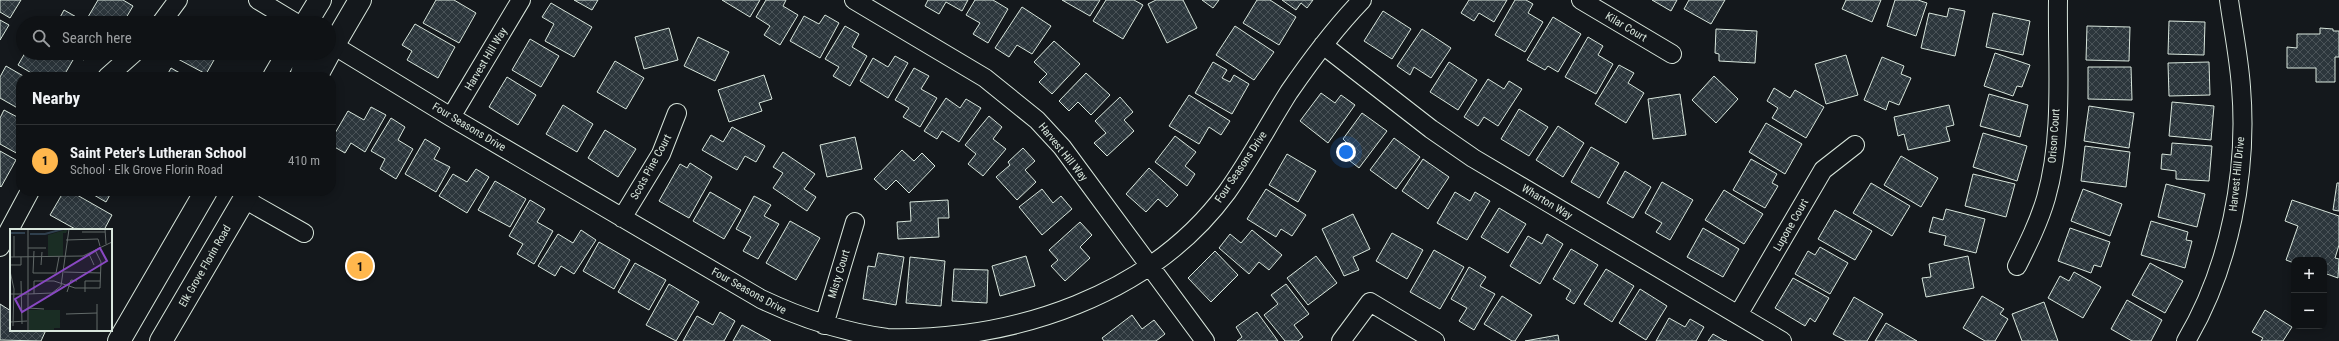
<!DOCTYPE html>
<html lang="en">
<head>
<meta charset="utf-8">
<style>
  body { margin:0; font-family:"Roboto Condensed",sans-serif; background:#181b1e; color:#f1f3f6 }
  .controls { position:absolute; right:12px; bottom:12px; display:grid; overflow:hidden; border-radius:8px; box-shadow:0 2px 10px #0003 }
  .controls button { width:36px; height:36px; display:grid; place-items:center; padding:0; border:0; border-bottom:1px solid #2f3234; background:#0f1215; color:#f1f3f6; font:20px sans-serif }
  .you { position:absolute; left:1346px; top:152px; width:14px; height:14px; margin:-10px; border:3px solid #fff; border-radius:50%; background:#1a73e8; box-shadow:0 0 0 6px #1a73e833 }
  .badge { display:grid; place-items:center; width:26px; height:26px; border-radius:50%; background:#ffb74d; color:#111; font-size:13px; font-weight:700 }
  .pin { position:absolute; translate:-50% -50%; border:2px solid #fff; box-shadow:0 1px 4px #0006 }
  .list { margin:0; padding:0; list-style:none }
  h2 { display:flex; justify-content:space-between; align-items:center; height:52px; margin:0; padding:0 16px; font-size:17px }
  h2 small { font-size:13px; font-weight:400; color:#9b9ea0 }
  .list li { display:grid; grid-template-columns:26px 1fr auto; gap:12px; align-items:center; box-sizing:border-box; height:72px; padding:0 16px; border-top:1px solid #2f3234 }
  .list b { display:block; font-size:15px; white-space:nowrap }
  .list p { margin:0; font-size:13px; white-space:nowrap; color:#9b9ea0 }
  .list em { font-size:13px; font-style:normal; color:#9b9ea0 }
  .icon { flex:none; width:22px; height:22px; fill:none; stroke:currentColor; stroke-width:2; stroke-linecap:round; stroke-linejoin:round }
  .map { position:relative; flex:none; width:2339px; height:341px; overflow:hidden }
  .search { position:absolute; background:#0f1215; box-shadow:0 2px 10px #0003; left:16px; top:16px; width:320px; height:44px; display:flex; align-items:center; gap:10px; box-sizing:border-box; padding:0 14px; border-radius:22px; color:#9b9ea0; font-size:15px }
  .panel { position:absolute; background:#0f1215; box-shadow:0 2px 10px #0003; left:16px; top:72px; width:320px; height:124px; border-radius:16px }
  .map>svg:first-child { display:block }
  .building { fill:url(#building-cross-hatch); stroke:#d8e6dc }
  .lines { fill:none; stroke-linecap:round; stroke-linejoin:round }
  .minor-casing { stroke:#d8e6dc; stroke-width:20 }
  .major-casing { stroke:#d8e6dc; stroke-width:24 }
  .minor { stroke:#14181c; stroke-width:18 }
  .major { stroke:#14181c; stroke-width:22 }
  .labels { text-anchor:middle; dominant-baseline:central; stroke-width:3; stroke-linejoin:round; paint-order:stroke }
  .street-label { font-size:11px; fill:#d8e6dc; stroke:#14181c }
  .inset-river { fill:none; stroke:#2f3f4d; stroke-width:2 }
  .inset-road { fill:none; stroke:#626a69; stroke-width:1 }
  .view { fill:#8948c3; fill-opacity:0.15; stroke:#8948c3; stroke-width:2 }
  .inset-edge { fill:none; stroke:#d8e6dc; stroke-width:2 }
</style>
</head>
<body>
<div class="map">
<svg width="2339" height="341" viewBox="0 0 2339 341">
  <defs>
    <pattern id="building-cross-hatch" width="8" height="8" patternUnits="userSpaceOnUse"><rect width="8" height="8" fill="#2c363c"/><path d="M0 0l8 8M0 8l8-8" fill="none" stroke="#4a5358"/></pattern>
  </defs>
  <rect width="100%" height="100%" fill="#14181c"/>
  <path class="building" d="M0 0H21L10 18 0 12Z
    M98 0H123L133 6 123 23H99L88 17Z
    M436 0H454L476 13 459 43 423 23Z
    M574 0H598L592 10Z
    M722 0H760L750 17Z
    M766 0H786L783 6 798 15 780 45 764 35 770 26 756 17Z
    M928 0H968L962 11 946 2 939 14 925 6Z
    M975 0H993L1008 9 988 43 973 34 980 23 966 15Z
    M1062 0H1100L1090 16Z
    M1106 0H1134L1143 5 1123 39 1093 21Z
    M1156 0H1183L1197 28 1167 43 1148 4Z
    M1202 0H1219L1213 8Z
    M1257 0H1270L1296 17 1279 45 1243 23Z
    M1282 0H1313L1307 8 1301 3 1296 10Z
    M1469 0H1507L1494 22 1479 13 1474 21 1461 13Z
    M1515 0H1526L1533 4 1528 13 1543 22 1525 52 1495 35Z
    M1652 0H1677L1671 11Z
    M1689 0H1725L1711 24 1684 9Z
    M1846 0H1881L1872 22 1842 9Z
    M1895 0H1918L1927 3 1916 36 1887 26Z
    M551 3 592 27 574 57 545 41 554 24 542 17Z
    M1022 7 1051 26 1032 54 1017 45 1009 57 995 48Z
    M1949 8 1965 11 1955 56 1921 48 1929 13 1947 17Z
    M64 10 87 23H57Z
    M1383 11 1411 29 1392 59 1364 41Z
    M1993 13 2030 21 2023 55 1986 47Z
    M825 15 839 23 820 58 790 41 804 16 819 24Z
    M1553 17 1581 34 1558 72 1548 66 1545 70 1527 60Z
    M0 20 9 25 0 40Z
    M2169 21 2205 22 2204 55 2168 54Z
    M415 24 455 47 438 78 407 60 412 51 402 45Z
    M845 26 859 34 852 47 867 56 850 86 833 76 839 67 825 59Z
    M1235 26 1274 52 1254 80 1216 55Z
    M2087 26 2130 27 2129 61 2086 60Z
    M669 28 678 60 644 69 635 37Z
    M2320 28 2333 29V31H2339V57H2335V82H2316V68H2287V47L2297 48V34H2320Z
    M1422 29 1451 48 1431 78 1414 67 1410 75 1397 66Z
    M1716 29 1757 31 1755 63 1719 61V54L1715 53Z
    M698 37 729 52 715 81 684 66Z
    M1588 37 1603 46 1598 55 1613 64 1596 94 1565 77Z
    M530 39 559 56 541 87 512 70Z
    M1054 41 1080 64 1052 94 1039 82 1047 74 1034 62Z
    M25 53H60L73 60 63 77H38L18 65Z
    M72 53H88L84 60Z
    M178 53H218L206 74 176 58Z
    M1995 53 2030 65 2022 87 2017 86 2013 96 1984 86Z
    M1846 55 1858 95 1826 104 1815 64Z
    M895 56 908 63 888 98 860 81 873 58 888 67Z
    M1882 57 1904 66 1901 74 1911 78 1899 105 1889 101 1886 110 1864 100Z
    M615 61 644 78 626 109 597 92Z
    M1213 62 1227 70 1222 78 1230 82 1234 75 1249 84 1232 114 1195 93Z
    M1449 62 1477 80 1458 110 1430 92Z
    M2209 62 2210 95 2169 96 2168 63Z
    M1619 65 1634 73 1628 83 1644 93 1626 123 1595 104Z
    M6 66 25 77H21V110L0 98V77Z
    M2088 67H2131L2132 100 2088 99Z
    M171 68 187 77H166Z
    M914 68 929 76 921 89 937 98 920 127 903 117 909 108 895 100Z
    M1086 73 1110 95 1091 115 1078 102 1069 111 1059 101Z
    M764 75 772 99 759 103 762 111 729 122 718 90Z
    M1714 76 1738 99 1716 123 1692 100Z
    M507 77 536 95 518 125 489 107Z
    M1488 79 1504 89 1509 81 1522 89 1498 126 1484 117 1478 126 1464 117Z
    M1774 88 1790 98 1795 90 1824 107 1806 138 1772 118 1778 108 1767 101Z
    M1321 93 1335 103 1341 95 1355 105 1328 143 1300 121Z
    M1680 94 1686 135 1653 139 1648 99Z
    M1989 94 2028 105 2020 137 1980 126Z
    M1189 95 1230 121 1221 135 1209 127 1199 144 1169 126Z
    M1120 97 1133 112 1124 120 1134 131 1107 156 1094 143 1106 133 1095 121Z
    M946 98 960 108 966 99 981 108 959 142 942 131 937 139 924 131Z
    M2172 102 2214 106 2211 140 2169 136Z
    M563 105 593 124 577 152 546 134Z
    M1949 105 1954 125 1946 127 1950 141 1908 150 1904 134 1898 136 1894 117Z
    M2089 106 2134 113 2129 148 2084 141Z
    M371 107 386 115 365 152 351 143 345 153 331 145V140L348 111 364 120Z
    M1519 109 1548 127 1529 156 1501 139Z
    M4 110 21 119V148L18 154 0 144V118Z
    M1362 113 1387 131 1359 168 1340 153 1347 143 1343 139Z
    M989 116 1002 127 993 139 1006 149 983 176 968 164 976 154 965 145Z
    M391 118 405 127 398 140 413 149 396 179 380 169 385 159 371 151Z
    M1766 123 1802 144 1785 174 1749 152Z
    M1558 126 1584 143 1563 177 1536 160Z
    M732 127 765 146 756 162 745 156 737 170 702 150 711 135 723 142Z
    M605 130 636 149 618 177 588 158Z
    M1983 133 2027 146 2017 181 1973 167Z
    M1175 136 1196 152 1185 166 1195 174 1187 186 1155 162Z
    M855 137 862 169 827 177 820 145Z
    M1394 138 1420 157 1396 189 1370 170Z
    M425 139 440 148 434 159 450 167 436 192 405 174Z
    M2172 143 2212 146 2209 181 2176 179V171L2161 169 2162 154 2171 155Z
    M2085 146 2130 152 2126 187 2081 181Z
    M1591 147 1619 163 1599 198 1571 182Z
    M1023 148 1035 161 1025 170 1036 182 1017 200 996 177 1010 165 1008 162Z
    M902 150 914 161 922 153 935 166 909 193 896 180 886 190 874 179Z
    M0 151 16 160 1 187 0 186Z
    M783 152 815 174 804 189 816 197 807 211 773 188 783 173 773 167Z
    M1287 154 1316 171 1298 202 1269 185Z
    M1901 156 1938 178 1921 207 1884 185Z
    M1423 159 1449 177 1428 209 1402 191Z
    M1751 159 1777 174 1772 183 1778 186 1765 208 1733 190Z
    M690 163 712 177 689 218 659 201 680 164 687 168Z
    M1149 168 1178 195 1167 207 1158 199 1146 212 1126 194Z
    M476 169 489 177 467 213 439 196 453 174 467 182Z
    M1625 171 1651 187 1633 218 1607 203Z
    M1973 174 2015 184 2006 217 1965 206Z
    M495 181 526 199 510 227 478 210Z
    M1662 182 1693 200 1670 240 1656 232 1662 223 1645 213Z
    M1871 183 1910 206 1892 236 1853 213Z
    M2337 183H2339V211L2333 210Z
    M2166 184 2205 194 2197 227 2158 217Z
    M1042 189 1053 203 1061 196 1072 209 1042 235 1019 207Z
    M1266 189 1306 215 1292 236 1281 229 1276 237 1247 219Z
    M2083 189 2122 204 2110 236 2071 221Z
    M1724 190 1763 214 1744 244 1705 220Z
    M64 191H70L112 215 104 230H77L50 215Z
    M87 191H112L106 202Z
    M710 192 741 210 724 239 693 221Z
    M1455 192 1470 201 1475 192 1490 201 1467 240 1437 223Z
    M754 196 771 205 764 216 779 224 758 259 743 251 751 237 736 229Z
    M530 200 545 209 537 222 553 231 534 264 517 254 523 244 509 236Z
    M948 200 949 218H938L939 237 898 239 897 222 911 221 910 202Z
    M2292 200 2339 216V245L2335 258 2339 259 2338 278 2324 273V260H2294V263L2286 260 2298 226 2285 221Z
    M1499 208 1526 224 1508 253 1481 237Z
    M1946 209 1985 219 1976 253 1944 245 1946 236 1929 232 1933 217 1943 220Z
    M1835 210 1872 231 1855 260 1818 239Z
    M1353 214 1370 249 1353 257 1359 270 1344 276 1322 229Z
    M790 221 820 238 796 280 766 263Z
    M2151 221 2188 232 2186 240 2192 241 2185 268 2141 255Z
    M1080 222 1092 235 1080 247 1090 258 1065 281 1051 266 1058 260 1049 250Z
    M1703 228 1739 249 1723 277 1687 257Z
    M2070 228 2110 242 2101 267 2094 265 2091 273 2058 261Z
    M581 230 596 240 574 274 561 266 555 276 538 266 558 234 573 243Z
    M1252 230 1282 255 1269 270 1259 262 1249 274 1219 248 1230 234 1241 243Z
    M1392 233 1423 250 1407 279 1376 261Z
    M1547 234 1563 244 1540 284 1510 266 1528 236 1542 244Z
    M599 242 630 260 614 289 583 271Z
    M1820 247 1848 263 1830 294 1795 274 1808 251 1815 255Z
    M1571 249 1598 265 1574 304 1566 299 1571 290 1553 279Z
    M1434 250 1464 267 1440 309 1410 292Z
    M1215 251 1238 275 1211 302 1188 278Z
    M878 253 904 257 896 305 863 299 868 266 875 267Z
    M1026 256 1035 286 1000 296 992 266Z
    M1316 256 1337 283 1308 305 1287 278Z
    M1968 256 1974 288 1926 297 1922 278 1931 277 1929 264Z
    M910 257 945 261 941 306 906 303Z
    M635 263 666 280 649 310 618 292Z
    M2150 263 2183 281 2165 313 2132 295Z
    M1469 267 1486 277 1480 286 1495 294 1474 330 1459 321 1467 308 1451 299Z
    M954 269 988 270 987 303 952 301Z
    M1606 269 1634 286 1612 322 1584 304Z
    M2074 272 2101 287 2083 318 2048 298 2060 276 2069 281Z
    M1793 278 1829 298 1815 322 1810 318 1805 326 1775 308Z
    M669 284 699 302 676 341 646 325Z
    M1286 284 1309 314 1294 325 1303 337 1298 341H1285L1264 315 1278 304 1271 295Z
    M1640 289 1667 306 1646 340 1619 323Z
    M1502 296 1532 315 1515 341H1512L1484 324Z
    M1982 296 2004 309 2000 314 2008 319 1995 341H1985L1963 328Z
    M1854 297 1883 314 1867 341H1846L1833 334Z
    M2127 300 2162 320 2151 341H2132L2111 329Z
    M2044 302 2058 341H2022L2012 314Z
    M0 304 11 311V330H46L41 341 0 340Z
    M2265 310 2292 327 2283 341H2261L2263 338 2252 332Z
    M720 312 735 321 724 341H683L697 316 713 325Z
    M1257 312 1278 341H1237L1242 337 1236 327Z
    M1132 315 1142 329 1154 320 1165 334 1156 341H1104L1102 338Z
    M1669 318 1685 327 1690 319 1704 327 1696 341H1656Z
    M1886 323 1917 341H1875Z
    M742 325 771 341H733Z
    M1713 334 1725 341H1727H1708Z
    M1558 335 1559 341H1525Z"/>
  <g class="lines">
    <g class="minor-casing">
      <path id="minor" d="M258 0 296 23
        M854 0 985 78 1037 120 1062 147 1205 341
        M1581 0 1672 54
        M161 23 178 0
        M333 45 451 117 761 299C801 318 842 332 887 338 1015 341 1151 295 1227 192 1250 160 1268 125 1289 92 1311 60 1335 28 1362 0
        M1323 45 1431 129 1473 158 1782 341
        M107 77 134 53
        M451 117 521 0
        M244 199 304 233
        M622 218 661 154 677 113
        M0 247 30 191
        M2017 266C2028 244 2039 222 2046 198 2064 135 2057 65 2058 0
        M1738 315 1823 170 1855 145
        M824 325 855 222
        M1341 341 1370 302 1435 341
        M2186 341C2230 267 2248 172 2241 87 2239 58 2233 29 2229 0"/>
    </g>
    <g class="major-casing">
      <path id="major" d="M306 23 320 0
        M329 53 360 0
        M274 77 288 53
        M301 77 308 53
        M316 77 329 53
        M119 341 206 191
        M161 341 249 191"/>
    </g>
    <use href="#minor" class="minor"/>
    <use href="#major" class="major"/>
  </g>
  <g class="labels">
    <g class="street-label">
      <text transform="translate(1626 27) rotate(31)">Kilar Court</text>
      <text transform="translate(486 59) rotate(-59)">Harvest Hill Way</text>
      <text transform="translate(469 127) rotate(31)">Four Seasons Drive</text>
      <text transform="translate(2054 136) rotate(-86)">Orison Court</text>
      <text transform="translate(1063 152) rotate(51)">Harvest Hill Way</text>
      <text transform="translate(651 167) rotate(-61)">Scots Pine Court</text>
      <text transform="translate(1241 167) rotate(-56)">Four Seasons Drive</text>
      <text transform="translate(2237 174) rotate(-84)">Harvest Hill Drive</text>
      <text transform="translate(1547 202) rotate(31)">Wharton Way</text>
      <text transform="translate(1791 225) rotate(-60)">Lupone Court</text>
      <text transform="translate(205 266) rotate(-60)">Elk Grove Florin Road</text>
      <text transform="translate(839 274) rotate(-73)">Misty Court</text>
      <text transform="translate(749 291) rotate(29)">Four Seasons Drive</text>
    </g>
  </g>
  <g transform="translate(10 229)">
    <rect width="102" height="102" fill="#14181c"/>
    <path d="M58 0 56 4H53V27H38V6ZM19 81H50V99H44V102H19Z" fill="#1a2d24"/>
    <path class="inset-river" d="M0 4H15M20 5H35L53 0"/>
    <path class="inset-road" d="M18 0V102M95 0 96 15M72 3H95M56 11 88 10 90 17M18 19H36M24 22 23 44H46L49 28M79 25 84 36M0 28 73 27 102 13M4 28V7M0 36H11V28M31 36 32 23M0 42 4 60 3 97M54 43 91 44M11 52 12 95M57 63 61 51 67 52M75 63V52H90M0 65H17M18 65 42 64 51 57 59 0M24 65V52H44L65 59H90L91 33 85 21M87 75V102M18 79 34 80M56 85 87 84M0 93 17 92"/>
    <path class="view" d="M90 19 97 32 12 83 5 70Z"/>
    <rect width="102" height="102" class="inset-edge"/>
  </g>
</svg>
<div class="controls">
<button>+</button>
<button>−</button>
</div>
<div class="you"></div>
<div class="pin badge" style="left:360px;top:266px">1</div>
<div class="search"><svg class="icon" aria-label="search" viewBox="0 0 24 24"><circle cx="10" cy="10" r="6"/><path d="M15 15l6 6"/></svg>Search here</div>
<section class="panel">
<h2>Nearby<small></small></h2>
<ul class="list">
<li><span class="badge">1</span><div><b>Saint Peter's Lutheran School</b><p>School · Elk Grove Florin Road</p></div><em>410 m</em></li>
</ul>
</section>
</div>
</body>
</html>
